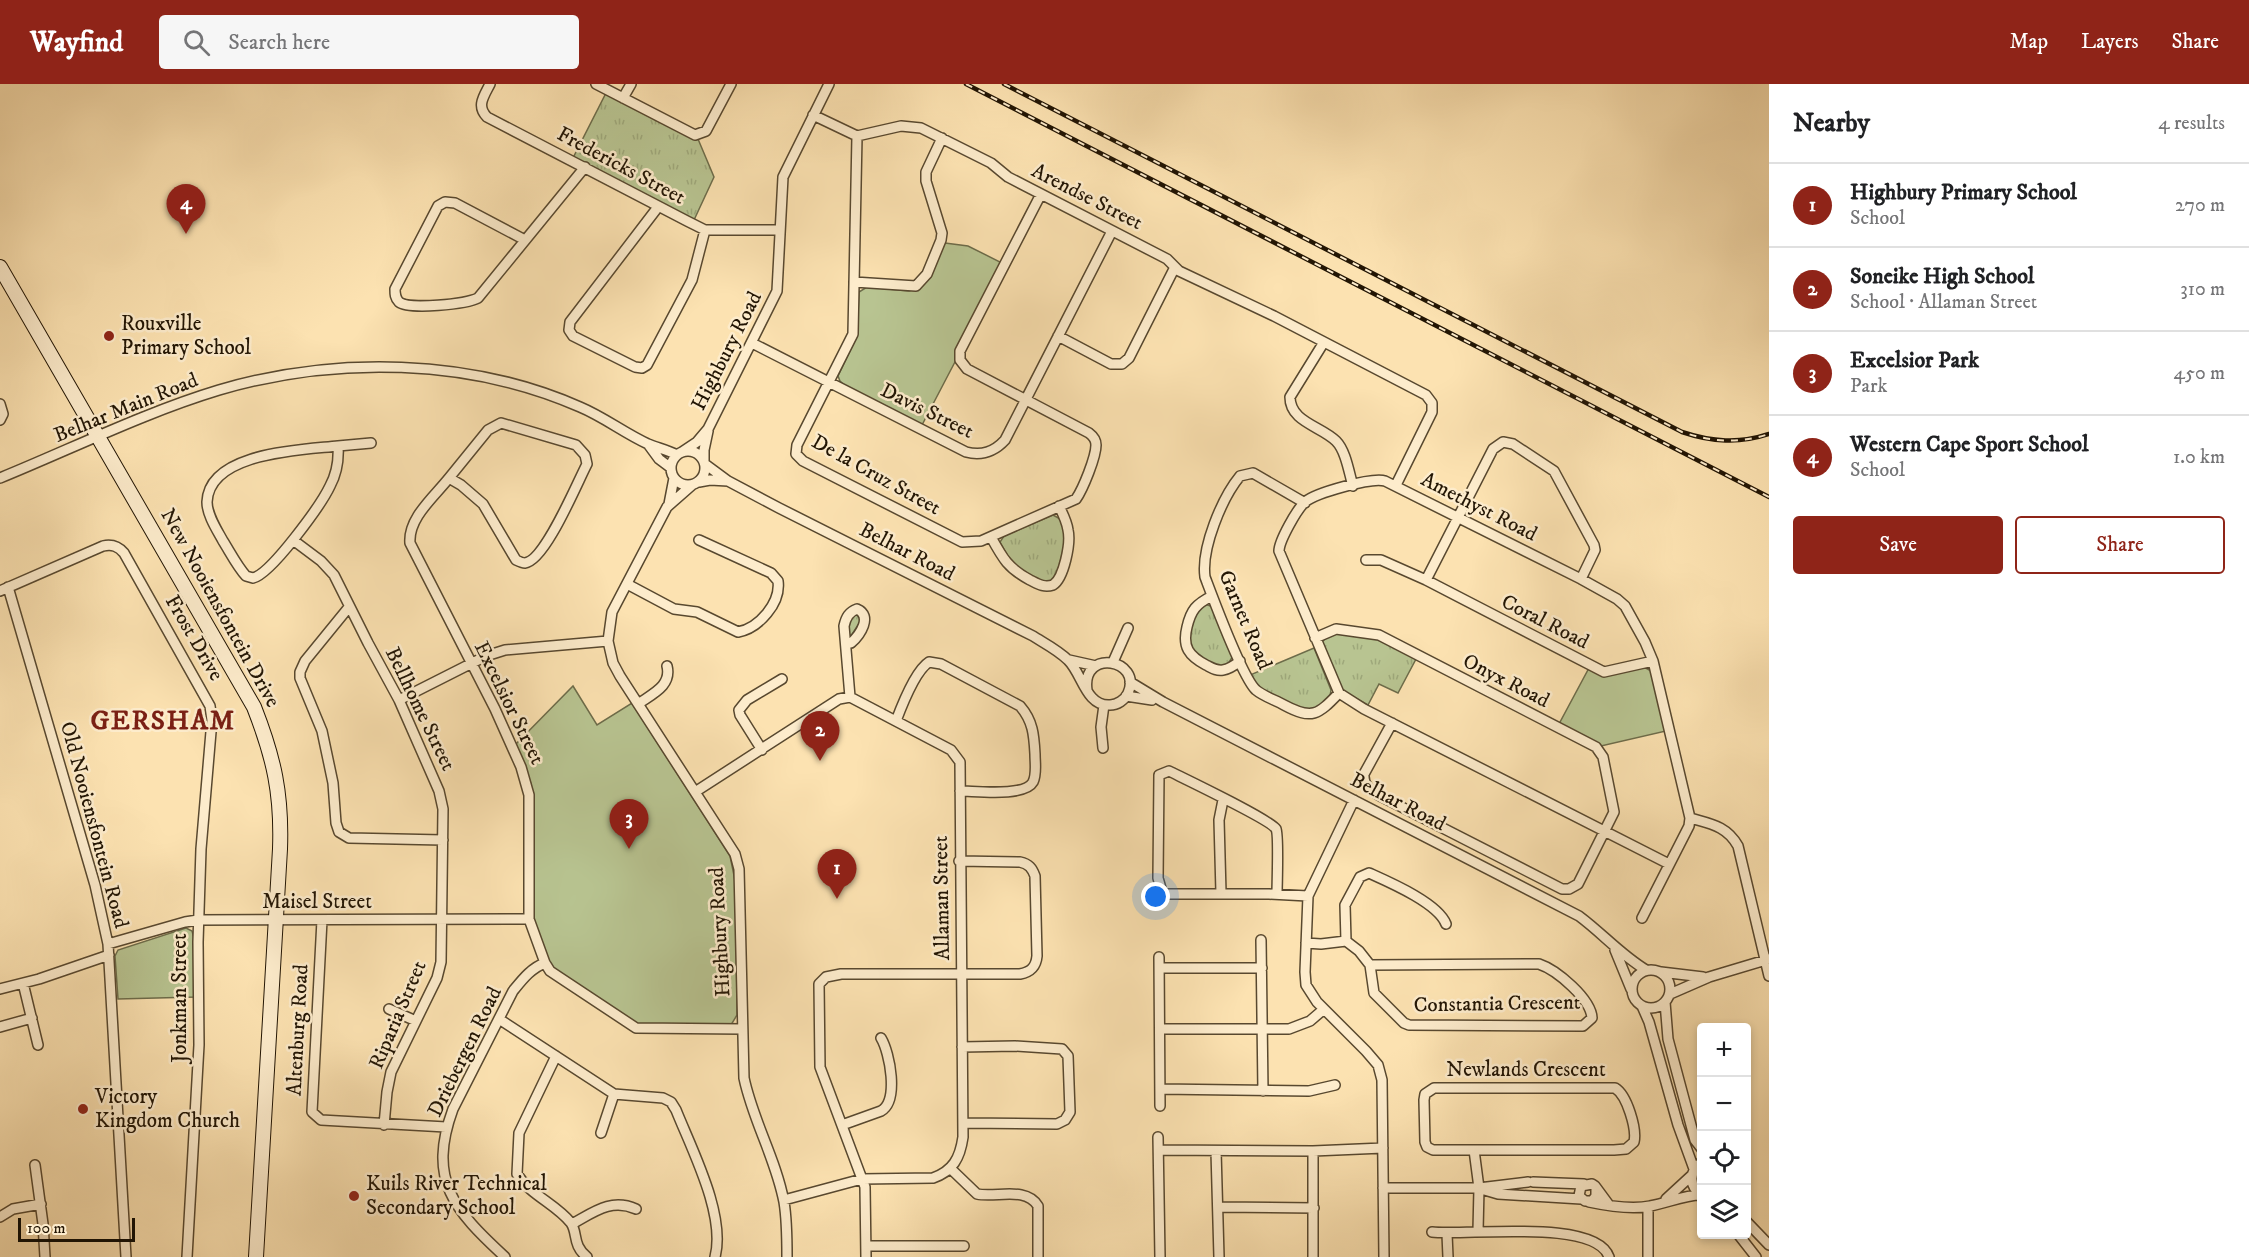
<!DOCTYPE html>
<html lang="en">
<head>
<meta charset="utf-8">
<style>
  body { margin:0; font-family:"IM FELL DW Pica",serif; background:#f6f6f6; color:#202124 }
  .controls { position:absolute; right:18px; bottom:18px; display:grid; overflow:hidden; border-radius:6px; box-shadow:0 3px 9px #0003 }
  .controls button { width:54px; height:54px; display:grid; place-items:center; padding:0; border:0; border-bottom:2px solid #e0e0e0; background:#fff; color:#202124; font:30px sans-serif }
  .scale { position:absolute; left:18px; bottom:15px; width:117px; box-sizing:border-box; padding-left:6px; border:3px solid #221504; border-top:0; font-size:16px; line-height:21px; white-space:nowrap; color:#221504; -webkit-text-stroke:4px #fdeccc; paint-order:stroke }
  .you { position:absolute; left:1156px; top:813px; width:21px; height:21px; margin:-15px; border:4px solid #fff; border-radius:50%; background:#1a73e8; box-shadow:0 0 0 9px #1a73e833 }
  .badge { display:grid; place-items:center; width:39px; height:39px; border-radius:50%; background:#8f2418; color:#fff; font-size:20px; font-weight:700 }
  .pin { position:absolute; translate:-50% -50px; filter:drop-shadow(0 2px 3px #0008) }
  .pin::after { content:''; position:absolute; top:32px; width:21px; height:18px; background:inherit; clip-path:polygon(0 0,100% 0,50% 100%) }
  .list { margin:0; padding:0; list-style:none }
  h2 { display:flex; justify-content:space-between; align-items:center; height:78px; margin:0; padding:0 24px; font-size:26px }
  h2 small { font-size:20px; font-weight:400; color:#757577 }
  .list li { display:grid; grid-template-columns:39px 1fr auto; gap:18px; align-items:center; box-sizing:border-box; height:84px; padding:0 24px; border-top:2px solid #e0e0e0 }
  .list b { display:block; font-size:22px; white-space:nowrap }
  .list p { margin:0; font-size:20px; white-space:nowrap; color:#757577 }
  .list em { font-size:20px; font-style:normal; color:#757577 }
  .actions { display:flex; gap:12px; padding:18px 24px }
  .actions a { flex:1; padding:14px 0; border:2px solid #8f2418; border-radius:6px; text-align:center; font-size:21px; color:#8f2418 }
  .actions .main { background:#8f2418; color:#fff }
  .icon { flex:none; width:33px; height:33px; fill:none; stroke:currentColor; stroke-width:2; stroke-linecap:round; stroke-linejoin:round }
  .map { position:relative; flex:none; width:1769px; height:1173px; overflow:hidden }
  header { display:flex; align-items:center; gap:36px; box-sizing:border-box; height:84px; padding:0 30px; background:#8f2418; color:#fff }
  header strong { font-size:28px }
  nav { display:flex; gap:33px; margin-inline-start:auto; font-size:21px }
  .search { width:420px; height:54px; background:#f6f6f6; display:flex; align-items:center; gap:15px; box-sizing:border-box; padding:0 21px; border-radius:6px; color:#757577; font-size:22px }
  main { display:flex }
  aside { flex:1; background:#fff }
  .map>svg:first-child { display:block }
  .grass { fill:url(#grass-tufts); stroke:#6d6c4a; stroke-width:1.5 }
  .park { fill:#b8c491; stroke:#6d6c4a; stroke-width:1.5 }
  .lines { fill:none; stroke-linecap:round; stroke-linejoin:round }
  .street-casing { stroke:#58482f; stroke-width:12 }
  .secondary-casing { stroke:#221504; stroke-width:16 }
  .street { stroke:#fdeccc; stroke-width:9 }
  .secondary { stroke:#fdeccc; stroke-width:14 }
  .rail-casing { stroke:#221504; stroke-width:4.5 }
  .rail { stroke:#fdeccc; stroke-width:2; stroke-dasharray:7; stroke-linecap:butt }
  .poi-dot { fill:#8f2418; stroke:#fdeccc; stroke-width:2 }
  .labels { text-anchor:middle; dominant-baseline:central; stroke-width:5; stroke-linejoin:round; paint-order:stroke }
  .street-label { font-size:21px; fill:#221504; stroke:#fdeccc }
  .poi-label { font-size:21px; fill:#221504; stroke:#fdeccc; text-anchor:start }
  .district-label { font-size:27px; font-weight:bold; letter-spacing:1.5px; fill:#7a1f14; stroke:#fdeccc }
</style>
</head>
<body>
<header>
<strong>Wayfind</strong>
<div class="search"><svg class="icon" aria-label="search" viewBox="0 0 24 24"><circle cx="10" cy="10" r="6"/><path d="M15 15l6 6"/></svg>Search here</div>
<nav><a>Map</a><a>Layers</a><a>Share</a></nav>
</header>
<main>
<div class="map">
<svg width="1769" height="1173" viewBox="0 0 1769 1173">
  <defs>
    <pattern id="grass-tufts" width="24" height="20" patternUnits="userSpaceOnUse" patternTransform="scale(1.5)"><rect width="24" height="20" fill="#b8c491"/><path d="M3 7l-1-3M5 7V3M7 7l1-3M15 17l-1-3M17 17v-4M19 17l1-3" fill="none" stroke="#9ea87b"/></pattern>
  </defs>
  <rect width="100%" height="100%" fill="#fce2b1"/>
  <filter id="stains"><feTurbulence type="fractalNoise" baseFrequency=".00333" numOctaves="4"/><feColorMatrix values="0 0 0 0 .2 0 0 0 0 .09 0 0 0 0 .02 0 0 0 .5 -.17"/></filter>
  <radialGradient id="worn" r=".72"><stop offset=".6" stop-color="#630" stop-opacity="0"/><stop offset="1" stop-color="#630" stop-opacity=".3"/></radialGradient>
  <path class="grass" d="M606 9 698 55 714 93 694 136 573 74Z
    M1053 431 1062 436 1065 457 1057 493 1053 497 1043 499 1014 483 1000 458 1004 452Z
    M1205 520 1213 523 1233 572 1228 580 1219 583 1195 572 1188 560 1195 526Z
    M857 530 861 532 860 538 849 555 848 541 853 531Z
    M1331 549 1377 554 1416 575 1398 609 1379 600 1368 621 1341 606 1322 558Z
    M1314 564 1331 606 1330 612 1315 626 1304 627 1258 603 1250 591Z"/>
  <path class="park" d="M945 159 968 162 1002 179 956 276 922 341 845 302 840 297 838 292 857 252 859 208 867 203 909 207C928 204 937 175 945 159Z
    M1644 583 1651 587 1666 647 1601 662 1559 640 1589 584Z
    M573 602 597 641 632 619 730 772 736 801 737 931 731 941H638L552 883 549 878 533 838 531 700 516 660Z
    M186 844 192 847 194 854 195 913 118 915 115 872 118 866Z"/>
  <g class="lines">
    <g class="street-casing">
      <path id="street" d="M490 0C484 12 476 22 487 33L687 137 705 146H780
        M596 0 695 51 706 47 731 0
        M623 14 631 0
        M813 31 857 52 901 42 921 44 991 79 1008 93 1167 175 1175 183 1129 274 1122 280H1111L1058 252
        M857 52 853 250 797 361 796 370 803 377 962 458 981 457 1076 415C1083 405 1096 373 1096 361 1096 355 1093 352 1089 349L967 285 960 276V267L1041 110
        M658 123 570 238 569 246 573 252 635 283 642 284 647 281 692 196 705 146
        M525 156 455 119 445 118 438 122 395 205C395 210 395 214 399 218 409 226 467 220 478 214L585 83
        M1175 183 1179 187 1274 232 1426 311 1432 319V328L1396 401
        M854 198 916 202 927 190 941 156 942 149 926 97V88L942 54
        M1324 258 1290 313C1290 338 1321 342 1336 357 1346 367 1349 389 1353 402
        M752 259 966 368C982 372 994 368 1005 356L1112 147
        M0 320 3 330 0 336
        M648 360 659 375 671 384
        M338 362C302 366 209 368 207 418 207 431 217 446 223 457 230 468 237 482 246 492L253 494C271 490 321 421 330 402 337 389 339 377 338 362L371 359
        M671 384a17 17 0 1 1 34 0a17 17 0 1 1-34 0Z
        M682 368 697 358 708 345 777 207 783 93 829 0
        M704 377V366L708 347
        M705 380 728 397 779 424 1033 552C1044 559 1058 566 1068 576 1082 589 1086 623 1110 621 1117 621 1125 616 1128 609 1143 575 1081 564 1087 606
        M0 394C71 365 146 328 219 306 335 272 469 274 580 323 604 333 624 349 648 360 658 364 668 366 677 371
        M449 394 488 346 501 339 576 361 585 371 587 380C577 399 545 477 525 479 523 479 518 477 516 476L483 420 461 401 449 394C434 413 408 434 410 459L495 625 521 683 529 711V835L545 879 550 887 559 893 636 944 742 945
        M699 398 710 396 728 397
        M692 401 667 423 612 528 608 557 613 579 620 592 735 770 739 785 744 994C753 1037 776 1075 784 1118 787 1136 787 1154 787 1173
        M1305 419 1253 389 1240 392C1222 414 1201 464 1205 493 1213 514 1242 593 1256 606 1263 612 1275 616 1284 621 1312 636 1318 631 1339 609
        M669 420 674 394
        M991 453C1003 475 1008 484 1030 496 1038 500 1044 504 1053 501 1064 494 1071 459 1068 446 1067 438 1063 430 1059 422
        M293 456 321 477 334 491 368 559 399 616 439 707 443 725 441 878 437 894 391 988 387 1008 384 1041
        M1366 476H1381L1426 496 1604 588 1653 577
        M1426 496 1493 365 1503 358 1513 360 1554 387 1594 461 1595 466 1581 495
        M627 500 674 525 697 528 738 548C759 544 781 519 778 497L771 489 699 456
        M8 503 95 801 108 860 126 1173
        M0 507 103 462C112 460 118 462 124 469L210 622 212 636 201 765 198 858 199 961 187 1173
        M1212 512C1196 520 1191 526 1187 543 1182 563 1189 572 1206 581 1212 584 1216 587 1223 586 1230 585 1235 581 1240 577
        M349 523 305 577 300 588V594L322 647 333 699 336 739 339 748 349 754 443 756
        M1315 554 1336 545 1379 551 1596 663 1603 673 1614 728 1578 800 1569 805H1562L1382 713C1372 707 1363 703 1364 690L1392 639
        M846 559H851C860 551 873 532 857 525 849 528 846 533 844 542L850 613
        M1069 576 1096 582
        M1113 578 1128 544
        M1130 598 1163 618 1579 832C1602 849 1621 871 1646 886
        M1126 612 1152 616
        M399 616 486 572 505 566 608 557
        M638 620C652 610 672 602 667 582
        M896 637C902 621 915 587 929 578L941 580 1020 622C1033 637 1034 651 1035 670 1035 680 1037 690 1033 698 1025 713 976 707 960 707
        M1103 664 1101 643 1104 621
        M762 666 740 631 739 626 747 616 782 595
        M695 708 839 615 850 613 951 666 960 678 963 1053C960 1074 953 1087 933 1094L862 1095 784 1116
        M1354 716 1308 812 1305 888 1306 901 1317 918 1366 967 1378 981 1382 996 1384 1173
        M1690 734C1711 740 1727 742 1738 762L1769 892
        M1221 809 1219 736 1223 716
        M1277 810C1277 799 1279 751 1276 745 1271 736 1185 695 1169 687L1159 691 1158 794 1162 808 1166 810H1269L1308 812
        M1642 834 1689 742 1690 734 1653 577 1645 558 1625 522 1617 515 1581 495 1385 397C1372 393 1315 409 1305 418 1297 425 1279 457 1279 467L1339 609 1364 625 1669 780
        M322 836 312 1028 321 1036 446 1043
        M1261 856 1263 1007
        M1346 857 1345 821 1360 793 1369 789C1389 798 1438 819 1446 840
        M1306 859 1321 860 1346 857 1359 867 1370 881 1374 909 1404 939 1409 941 1583 942 1592 934C1591 915 1557 886 1539 880L1370 881
        M108 860 185 838 198 836 529 835
        M1615 866 1631 905
        M1159 873 1160 1022
        M1160 884H1262
        M1632 905a19 19 0 1 1 38 0a19 19 0 1 1-38 0Z
        M1661 888 1703 893
        M23 899 38 961
        M0 905 39 895 109 871
        M1670 910 1709 893 1769 875
        M1665 918 1668 955 1695 1056 1702 1065
        M1642 922 1649 938 1678 1041 1694 1085
        M389 925 416 937
        M499 935 614 1010 663 1014 671 1018 676 1026C692 1066 726 1131 715 1173
        M0 943 32 934
        M1160 945H1289L1310 937 1324 925
        M962 963 1015 962 1062 965 1068 972 1070 1028 1065 1036 1057 1040 963 1039
        M556 972 519 1049 517 1090C530 1111 556 1120 571 1139 578 1149 572 1161 587 1173
        M1434 1004H1615C1627 1011 1637 1045 1634 1058L1626 1065 1614 1066H1433L1427 1063 1425 1058 1424 1016 1425 1010Z
        M1160 1005 1309 1007 1335 1001
        M842 1041 881 1027C899 1017 890 969 881 954
        M601 1049 614 1010
        M1158 1053 1160 1173
        M1159 1066 1313 1067 1383 1064
        M1474 1066 1479 1104 1478 1147
        M1216 1067 1219 1173
        M1313 1067V1173
        M1702 1078C1688 1088 1689 1102 1702 1112
        M35 1081 43 1140 45 1173
        M951 1085 977 1110C996 1114 1026 1102 1038 1122V1173
        M1533 1098 1584 1100
        M1383 1104H1479L1528 1098
        M1481 1105 1498 1110 1581 1115
        M1596 1105V1112L1592 1117H1585L1579 1112 1581 1102 1592 1100 1595 1102 1609 1121
        M1666 1115 1691 1092
        M1589 1118C1608 1122 1631 1126 1650 1122 1668 1119 1683 1111 1701 1111
        M1218 1123 1314 1124
        M1648 1123V1173
        M0 1133 13 1125 41 1120
        M1746 1137 1769 1161
        M572 1140C594 1128 611 1114 636 1125
        M1432 1148C1466 1152 1596 1134 1609 1173
        M1447 1150 1448 1173
        M1738 1150 1756 1173
        M867 1162H964
        M505 1173C454 1126 427 1096 453 1025L513 907C522 896 531 884 545 879
        M866 1173 865 1103 820 983 819 900 826 893 841 890H1020C1031 888 1036 883 1037 872L1035 792C1032 784 1029 780 1020 778L959 777"/>
    </g>
    <g class="secondary-casing">
      <path id="secondary" d="M0 183 254 623C274 674 282 710 280 765L256 1173"/>
    </g>
    <use href="#street" class="street"/>
    <use href="#secondary" class="secondary"/>
    <g class="rail-casing">
      <path id="rail" d="M966 0 1769 413
        M1004 0 1682 348C1712 358 1739 360 1769 350"/>
    </g>
    <use href="#rail" class="rail"/>
  </g>
  <g class="poi-dot">
    <circle cx="109" cy="252" r="6"/>
    <circle cx="83" cy="1025" r="6"/>
    <circle cx="354" cy="1112" r="6"/>
  </g>
  <g class="labels">
    <g class="street-label">
      <text transform="translate(621 82) rotate(28)">Fredericks Street</text>
      <text transform="translate(1087 113) rotate(27)">Arendse Street</text>
      <text transform="translate(727 267) rotate(-63)">Highbury Road</text>
      <text transform="translate(126 324) rotate(-22)">Belhar Main Road</text>
      <text transform="translate(927 327) rotate(26)">Davis Street</text>
      <text transform="translate(876 391) rotate(29)">De la Cruz Street</text>
      <text transform="translate(1479 423) rotate(27)">Amethyst Road</text>
      <text transform="translate(907 468) rotate(27)">Belhar Road</text>
      <text transform="translate(220 524) rotate(61)">New Nooiensfontein Drive</text>
      <text transform="translate(1245 536) rotate(67)">Garnet Road</text>
      <text transform="translate(1545 538) rotate(27)">Coral Road</text>
      <text transform="translate(194 554) rotate(60)">Frost Drive</text>
      <text transform="translate(1506 597) rotate(27)">Onyx Road</text>
      <text transform="translate(509 619) rotate(64)">Excelsior Street</text>
      <text transform="translate(420 625) rotate(64)">Bellhome Street</text>
      <text transform="translate(1398 718) rotate(27)">Belhar Road</text>
      <text transform="translate(94 741) rotate(75)">Old Nooiensfontein Road</text>
      <text transform="translate(942 814) rotate(-91)">Allaman Street</text>
      <text x="317" y="818">Maisel Street</text>
      <text transform="translate(720 848) rotate(-93)">Highbury Road</text>
      <text transform="translate(180 914) rotate(-90)">Jonkman Street</text>
      <text transform="translate(1497 920) rotate(-1)">Constantia Crescent</text>
      <text transform="translate(398 931) rotate(-67)">Riparia Street</text>
      <text transform="translate(298 946) rotate(-87)">Altenburg Road</text>
      <text transform="translate(465 968) rotate(-64)">Driebergen Road</text>
      <text x="1526" y="986">Newlands Crescent</text>
    </g>
    <g class="poi-label">
      <text x="121" y="240">Rouxville<tspan x="121" dy="24">Primary School</tspan></text>
      <text x="95" y="1013">Victory<tspan x="95" dy="24">Kingdom Church</tspan></text>
      <text x="366" y="1100">Kuils River Technical<tspan x="366" dy="24">Secondary School</tspan></text>
    </g>
    <g class="district-label">
      <text x="163" y="637">GERSHAM</text>
    </g>
  </g>
  <rect width="100%" height="100%" filter="url(#stains)"/>
  <rect width="100%" height="100%" fill="url(#worn)"/>
</svg>
<div class="controls">
<button>+</button>
<button>−</button>
<button><svg class="icon" aria-label="locate" viewBox="0 0 24 24"><circle cx="12" cy="12" r="6"/><path d="M12 2v4M12 18v4M2 12h4M18 12h4"/></svg></button>
<button><svg class="icon" aria-label="layers" viewBox="0 0 24 24"><path d="M12 4l9 5-9 5-9-5zM3 14l9 5 9-5"/></svg></button>
</div>
<div class="scale">100 m</div>
<div class="you"></div>
<div class="pin badge" style="left:837px;top:815px">1</div>
<div class="pin badge" style="left:820px;top:677px">2</div>
<div class="pin badge" style="left:629px;top:765px">3</div>
<div class="pin badge" style="left:186px;top:150px">4</div>
</div>
<aside>
<h2>Nearby<small>4 results</small></h2>
<ul class="list">
<li><span class="badge">1</span><div><b>Highbury Primary School</b><p>School</p></div><em>270 m</em></li>
<li><span class="badge">2</span><div><b>Soneike High School</b><p>School · Allaman Street</p></div><em>310 m</em></li>
<li><span class="badge">3</span><div><b>Excelsior Park</b><p>Park</p></div><em>450 m</em></li>
<li><span class="badge">4</span><div><b>Western Cape Sport School</b><p>School</p></div><em>1.0 km</em></li>
</ul>
<div class="actions"><a class="main">Save</a><a>Share</a></div>
</aside>
</main>
</body>
</html>
